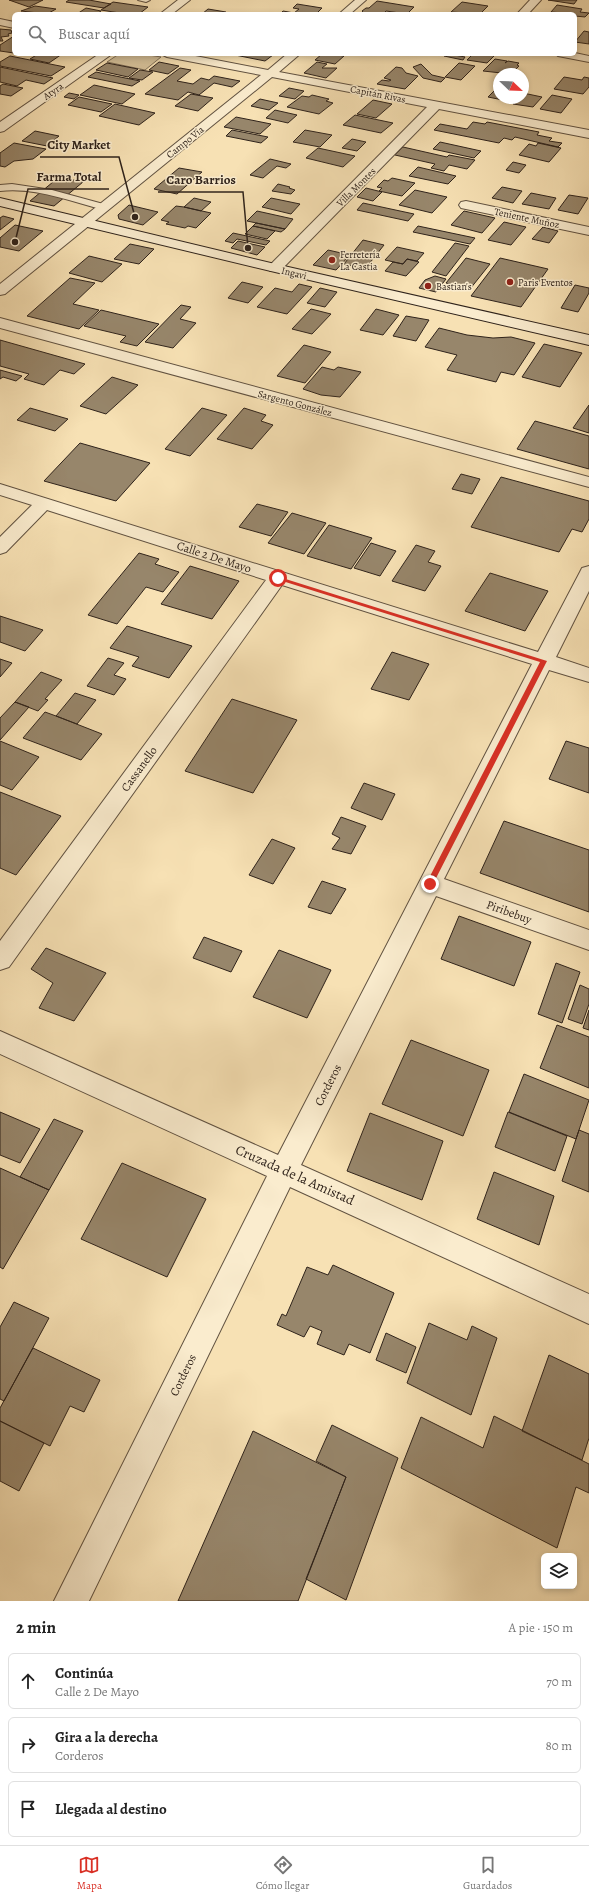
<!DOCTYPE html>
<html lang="es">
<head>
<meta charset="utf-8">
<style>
  body { margin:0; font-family:Alegreya,serif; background:#f2f2f2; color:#222 }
  .controls { position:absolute; right:12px; bottom:12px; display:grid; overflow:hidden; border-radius:6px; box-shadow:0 2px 6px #0003 }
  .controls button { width:36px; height:36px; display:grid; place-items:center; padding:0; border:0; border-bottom:1px solid #e0e0e0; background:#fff; color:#222; font:20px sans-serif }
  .compass { position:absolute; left:493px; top:68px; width:36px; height:36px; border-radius:50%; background:#fff; box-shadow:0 2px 6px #0003; rotate:113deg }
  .stop { position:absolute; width:12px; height:12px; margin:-9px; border:3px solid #d93025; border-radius:50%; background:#fff }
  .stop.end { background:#d93025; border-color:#fff; box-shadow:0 1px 4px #0008 }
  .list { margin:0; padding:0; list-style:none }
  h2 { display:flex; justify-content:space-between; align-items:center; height:52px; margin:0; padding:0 16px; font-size:17px }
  h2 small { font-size:13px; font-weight:400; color:#767676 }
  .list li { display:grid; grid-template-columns:26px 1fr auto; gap:12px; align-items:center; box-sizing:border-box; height:56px; margin:0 8px 8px; padding:0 8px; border:1px solid #e0e0e0; border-radius:6px }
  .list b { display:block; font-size:15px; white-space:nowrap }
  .list p { margin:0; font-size:13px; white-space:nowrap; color:#767676 }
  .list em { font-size:13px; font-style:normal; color:#767676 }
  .icon { flex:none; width:22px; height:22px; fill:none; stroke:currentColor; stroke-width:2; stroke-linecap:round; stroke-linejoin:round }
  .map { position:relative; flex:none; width:589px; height:1601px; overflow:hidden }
  .search { position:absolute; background:#fff; box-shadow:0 2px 6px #0003; left:12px; right:12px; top:12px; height:44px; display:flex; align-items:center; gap:10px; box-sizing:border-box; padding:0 14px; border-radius:6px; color:#767676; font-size:15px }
  .sheet { height:244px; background:#fff }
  nav { display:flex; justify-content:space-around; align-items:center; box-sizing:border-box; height:56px; border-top:1px solid #e0e0e0; background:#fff; font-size:11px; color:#767676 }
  nav a { display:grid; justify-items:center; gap:2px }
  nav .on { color:#d93025 }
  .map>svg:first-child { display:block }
  .green { fill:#d5c19a; stroke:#82725a }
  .building { fill:#97866b; stroke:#2f231b }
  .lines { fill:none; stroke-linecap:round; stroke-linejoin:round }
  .service-casing { stroke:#615241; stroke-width:2 }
  .minor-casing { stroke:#615241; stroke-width:2 }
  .secondary-casing { stroke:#2f231b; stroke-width:2 }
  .service { fill:#faecce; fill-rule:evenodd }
  .minor { fill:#faecce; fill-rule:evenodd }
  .secondary { fill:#faecce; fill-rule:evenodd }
  .route { fill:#d93025 }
  .poi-dot { fill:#8f2418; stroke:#faecce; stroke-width:1.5 }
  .labels { text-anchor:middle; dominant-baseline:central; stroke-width:3; stroke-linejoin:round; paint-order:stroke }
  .far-street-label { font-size:10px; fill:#2f231b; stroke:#faecce }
  .far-poi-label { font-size:10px; fill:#2f231b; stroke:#faecce; text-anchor:start }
  .street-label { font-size:12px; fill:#2f231b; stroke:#faecce }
  .near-street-label { font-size:14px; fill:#2f231b; stroke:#faecce }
  .leader { fill:none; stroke:#2f231b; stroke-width:1.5 }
  .callout-dot { fill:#2f231b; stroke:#faecce; stroke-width:1.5 }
  .callout-label { font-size:13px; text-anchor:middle; font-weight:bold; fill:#2f231b; stroke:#faecce; stroke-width:3; stroke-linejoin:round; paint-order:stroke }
</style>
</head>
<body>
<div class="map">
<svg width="589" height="1601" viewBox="0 0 589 1601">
  <rect width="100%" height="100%" fill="#f7e1b4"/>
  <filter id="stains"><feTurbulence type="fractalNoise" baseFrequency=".005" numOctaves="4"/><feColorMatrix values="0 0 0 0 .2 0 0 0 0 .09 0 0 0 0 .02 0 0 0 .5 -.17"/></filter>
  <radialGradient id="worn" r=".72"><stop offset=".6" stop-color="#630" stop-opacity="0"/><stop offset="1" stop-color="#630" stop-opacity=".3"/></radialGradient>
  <path class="green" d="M119 54H143L161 57 145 70 107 62Z"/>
  <path class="building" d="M9 0H43L29 7Z
    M69 0H89L111 4 104 8 66 2Z
    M548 0H577L574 4Z
    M377 1 414 7 407 14 386 11 383 14 364 13 362 11 366 8H369Z
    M113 2 148 7 139 14H126L101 10Z
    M462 2 488 6 480 14 451 12Z
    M297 4 322 8 316 14H280L283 11 294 13 299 9 293 8Z
    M557 5 582 9 580 12 589 13 585 17 575 16V14L551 12Z
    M35 6 56 9 47 14 21 11Z
    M86 8 101 11 97 14H77Z
    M208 9 226 12 224 14H202Z
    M0 29 11 30 12 33 8 34 9 36 1 37 3 41H0Z
    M584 31 589 32V44L575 42Z
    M14 36V53L0 51V45Z
    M38 54H62L49 63 30 59Z
    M236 54H269L273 55 265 61 235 55Z
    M322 54H330L344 56 335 64 315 60Z
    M447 54H449L465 57 463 60 444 56Z
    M473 54H496L487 63 467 60Z
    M10 56 65 67 51 76 0 66V62Z
    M495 59 507 61 505 63 508 61 519 63 517 65 519 66 511 74 483 71Z
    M159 62 179 66 168 74 149 70Z
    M317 62 327 64 322 68H337L326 78 304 73Z
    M107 63 138 69 128 77 96 70Z
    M459 63 475 66 461 80 445 77Z
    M421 64 432 75 445 78 441 82 423 78 413 67Z
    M0 67 53 78 44 84 26 80 17 86 0 82Z
    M396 67 402 68 406 73 418 76 405 89 377 84 382 80 389 81 391 80 384 78Z
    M180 68 191 70 177 81 193 84 201 78 209 80 214 76 240 81 232 87 214 83 199 95 188 92 178 100 145 94Z
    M140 70 153 72 142 80 129 78Z
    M96 72 140 81 132 86 88 77Z
    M564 77 582 80 584 77 589 78V87L583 94 554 89Z
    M3 84 23 88 11 96 0 94V86Z
    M94 85 135 94 122 104 80 95Z
    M289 88 304 91 295 99 279 96Z
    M496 89 499 90V98H505L503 100 488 97Z
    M69 93 79 95 74 99 64 97Z
    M523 93 542 97 533 107 513 104 519 98H523Z
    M191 94 213 98 198 111 175 106Z
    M312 95 329 99 326 101 333 103 319 114 287 107 302 96 309 97Z
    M552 95 572 99 561 113 540 109Z
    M79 97 112 104 101 112 68 105Z
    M260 99 278 103 269 110 251 106Z
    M373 100 392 104 376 118 357 114Z
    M115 104 155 113 139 125 99 116Z
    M275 110 297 115 288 123 266 118Z
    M355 115 393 123 381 133 343 125Z
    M236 117 271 124 260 134 224 127Z
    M473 122 485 124 487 122 539 132 537 135 552 138 549 141 562 143 558 147 515 137 512 140 504 138 499 143 434 130 440 124 467 129Z
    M232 130 268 137 261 143 226 136Z
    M305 130 332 135 320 147 293 142Z
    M35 131 59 136 47 146 22 141Z
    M352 139 366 142 357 151 342 148Z
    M440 142 481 151 474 158 433 149Z
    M14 143 46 149 33 159 14 161 5 167 0 166V153Z
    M538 143 561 148 549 162 519 155 529 144 536 146Z
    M403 147 447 157 449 155 475 160 467 169 449 165 444 171 431 168 435 164 395 155Z
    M318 148 355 156 343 167 306 158Z
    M270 159 291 164 286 168 277 166 263 178 250 175Z
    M513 162 526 165 519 173 506 170Z
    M418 167 456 176 448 184 409 176Z
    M179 168 202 172 177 194 154 189Z
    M59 177 83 182 54 206 30 201Z
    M392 178 415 183 402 196 379 191 382 188 377 187 384 180 388 181Z
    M278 184 290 187 289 188 295 190 291 194 272 191Z
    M502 187 522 191 513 203 492 198Z
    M366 188 382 192 373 201 357 197Z
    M415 190 447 197 432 213 399 205Z
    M531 193 556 198 549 209 522 204Z
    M569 195 588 198 578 214 558 210Z
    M194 198 211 202 201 211 184 207Z
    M271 198 300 204 291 214 262 207Z
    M363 203 414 214 408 221 357 210Z
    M129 205 158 212 143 225 119 219 118 215Z
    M176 206 184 207 211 213 196 228 188 226 185 228 166 224 169 222 161 220Z
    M257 211 293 219 285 229 247 221Z
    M464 211 495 218 482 233 451 225Z
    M3 216 14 219 0 230V218Z
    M504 222 526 227 511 245 488 240Z
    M256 223 285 229 281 232 253 226Z
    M15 225 43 231 19 251 0 247V238Z
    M253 226 275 231 267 239 245 234Z
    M418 226 475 238 470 244 413 232Z
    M543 227 558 231 549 243 532 239Z
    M233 233 270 241 266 245 237 239 233 243 225 241Z
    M363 240 384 245 365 269 344 264Z
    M238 241 265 247 257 255 231 248Z
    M455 243 469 246 446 276 432 272Z
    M130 244 154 249 139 264 114 259Z
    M397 247 424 253 417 261 407 259 403 264 385 260Z
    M328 250 350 255 336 270 313 265Z
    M89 256 122 264 102 282 69 273Z
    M466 258 490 264 470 289 446 283Z
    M500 258 548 269 521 307 471 296Z
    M407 259 419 262 406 276 385 271 393 262 403 264Z
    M435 276 446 279 436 292 419 288 425 280Z
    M70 278 95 283 73 304 99 310 79 329 27 316Z
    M242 282 263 287 248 303 228 298Z
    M299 284 312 287 287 314 257 307 275 288 292 292Z
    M575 285 589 288V293L578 312 561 308Z
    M320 288 337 292 325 307 307 303Z
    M181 305 191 307 180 319 196 323 173 348 145 342Z
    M311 309 331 314 312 334 292 329Z
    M376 309 399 315 383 335 360 330Z
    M101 310 159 324 137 346 120 342 126 336 84 326Z
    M406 316 429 320 416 341 393 336Z
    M439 328 467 335 493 338 511 337 535 343 514 375 501 372 496 382 447 370 457 355 425 347Z
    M0 340 85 364 74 374 60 370 44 385 24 379 29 374 0 366Z
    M544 344 582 353 560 387 522 377Z
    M304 345 331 352 305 383 277 376Z
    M322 367 334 370 338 367 361 372 340 397 321 395 303 389Z
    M0 370 22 376 16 381 3 377 0 379Z
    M112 377 138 385 106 414 80 406Z
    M589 405V433L573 428Z
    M30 408 68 419 55 431 17 420Z
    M202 408 227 415 190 456 165 449Z
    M244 408 266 415 261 421 273 425 252 449 217 439Z
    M535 421 589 436V469L517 449Z
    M80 443 150 463 116 501 44 481Z
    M461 474 480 479 472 494 452 489Z
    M501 477 589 501V519L582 532 572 529 559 552 471 527Z
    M257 504 288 512 271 536 239 527Z
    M292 513 326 523 304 554 268 543Z
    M329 525 372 538 351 569 307 556Z
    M371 543 396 551 380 576 354 568Z
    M416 545 435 551 428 562 441 566 425 591 392 581Z
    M139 553 159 559 155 564 179 572 163 592 146 587 117 624 88 615Z
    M190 566 239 581 212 619 161 604Z
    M490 573 548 591 525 631 465 611Z
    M0 616 43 630 25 651 0 642Z
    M127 626 192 646 169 678 132 666 139 657 110 648Z
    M392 652 429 664 409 700 371 689Z
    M108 658 124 663 114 675 126 679 114 695 87 686Z
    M0 659 12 663 0 677Z
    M41 672 62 680 45 699 48 700 38 711 15 702Z
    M75 693 96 700 77 724 56 716Z
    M232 699 297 720 253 793 185 771Z
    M15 702 29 707 0 740V718Z
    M45 712 56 716 102 734 81 760 23 738Z
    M0 741 39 757 12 790 0 785Z
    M566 741 589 748V793L549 779Z
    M364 783 395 794 382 820 351 808Z
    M0 792 61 816 16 875 0 868Z
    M341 817 366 826 351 854 332 849 340 838 332 834Z
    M504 821 589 850V912L480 873Z
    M272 839 295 848 273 884 249 875Z
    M322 881 346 889 331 914 308 907Z
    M459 916 531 942 514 986 441 959Z
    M204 937 242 951 231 972 193 958Z
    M46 948 106 973 74 1021 39 1008 53 983 31 969Z
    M279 950 331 970 307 1018 253 997Z
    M556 963 580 972 562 1023 538 1014Z
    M580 985 589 989V1004L582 1024 568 1019Z
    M589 1010V1030L583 1028Z
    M557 1025 589 1037V1088L540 1068Z
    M411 1040 489 1070 463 1136 382 1104Z
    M524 1074 589 1100 576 1139 509 1112Z
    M0 1112 40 1129 20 1163 0 1155Z
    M508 1112 567 1136 555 1171 495 1147Z
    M370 1113 443 1141 422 1200 347 1171Z
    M54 1119 83 1131 49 1190 20 1177Z
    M579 1130 589 1134V1192L562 1181Z
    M122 1163 206 1199 167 1277 81 1239Z
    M0 1168 49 1190 3 1269 0 1267Z
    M494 1172 554 1196 539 1245 477 1219Z
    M333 1265 394 1293 370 1353 349 1344 344 1355 317 1344 322 1331 310 1326 304 1337 277 1325 282 1314 286 1316 307 1267 328 1275Z
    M14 1302 49 1318 4 1401 0 1399V1327Z
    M429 1323 467 1340 472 1326 497 1338 471 1415 407 1383Z
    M386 1333 416 1347 406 1373 376 1360Z
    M33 1348 100 1380 84 1412 70 1406 50 1446 0 1421V1408Z
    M549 1355 589 1374V1438L582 1460 522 1431Z
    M494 1416 589 1464V1493L576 1487 557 1548 401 1468 421 1417 483 1448Z
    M0 1421 44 1443 19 1491 0 1481Z
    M332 1425 398 1458 346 1600 306 1579 346 1477 316 1461Z
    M253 1431 346 1477 298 1601H178Z"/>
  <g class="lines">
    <g class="service-casing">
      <path id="service" d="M138 0H150L146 2Z
        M12 184 52 190 107 205 109 207 104 210C69 201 36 187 0 191V185Z"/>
    </g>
    <g class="minor-casing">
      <path id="minor" d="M178 0H190L172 14H160Z
        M355 0H366L350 14H339Z
        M530 0H541L528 14H517Z
        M0 19 14 22V28L0 25Z
        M575 53 589 56V62L558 56 556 54Z
        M99 54H112L4 131 0 132V122Z
        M161 54H185L268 70 287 54H300L279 72 589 130V138L439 109 280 271H270L268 268 270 265 427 107 272 77 5 294 0 295V284L261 75 167 57Z
        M466 201 589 227V235L461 208 459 205 461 202Z
        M0 318 589 477V487L0 328Z
        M0 484 538 652 580 572 582 568 589 566V591L556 657 589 668V682L549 670 444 879 589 930V950L436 896 301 1165 589 1294V1324L290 1187 89 1601H54L267 1176 0 1054V1031L278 1155 532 664 282 585 9 967 0 970V941L266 580 47 510 6 552 0 554V537L32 505 0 495Z"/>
    </g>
    <g class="secondary-casing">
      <path id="secondary" d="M0 198 275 264 589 335V345L275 272 0 206Z"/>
    </g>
    <use href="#service" class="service"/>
    <use href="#minor" class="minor"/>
    <use href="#secondary" class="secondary"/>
  </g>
  <path class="route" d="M276 576 547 661 432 886H427L426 884 540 662 276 579Z"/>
  <g class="poi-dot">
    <circle cx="332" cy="260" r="4"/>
    <circle cx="510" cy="282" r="4"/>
    <circle cx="428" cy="286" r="4"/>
  </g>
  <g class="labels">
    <g class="far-street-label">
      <text transform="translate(53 91) rotate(-35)">Atyra</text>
      <text transform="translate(378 94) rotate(11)">Capitán Rivas</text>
      <text transform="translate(185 142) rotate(-39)">Campo Vía</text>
      <text transform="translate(356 187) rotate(-45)">Villa Montes</text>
      <text transform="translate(527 218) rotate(12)">Teniente Muñoz</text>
      <text transform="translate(294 273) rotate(13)">Ingavi</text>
      <text transform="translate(295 403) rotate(15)">Sargento González</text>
    </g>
    <g class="far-poi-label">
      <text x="340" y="254">Ferretería<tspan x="340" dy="12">La Castia</tspan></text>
      <text x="518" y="282">Paris Eventos</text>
      <text x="436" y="286">Bastian's</text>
    </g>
    <g class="street-label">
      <text transform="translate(214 557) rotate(18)">Calle 2 De Mayo</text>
      <text transform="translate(139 769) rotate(-54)">Cassanello</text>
      <text transform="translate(509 912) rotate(20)">Piribebuy</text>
      <text transform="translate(328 1085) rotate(-63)">Corderos</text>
      <text transform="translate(183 1375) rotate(-64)">Corderos</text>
    </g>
    <g class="near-street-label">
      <text transform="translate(295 1175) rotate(24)">Cruzada de la Amistad</text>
    </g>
  </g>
  <path class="leader" d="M135 217L119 157H40M15 242L28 189H109M248 248L243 192H158"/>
  <g class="callout-dot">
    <circle cx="135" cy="217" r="4"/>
    <circle cx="15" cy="242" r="4"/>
    <circle cx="248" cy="248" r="4"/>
  </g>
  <g class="callout-label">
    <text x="79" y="149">City Market</text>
    <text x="69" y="181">Farma Total</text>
    <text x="201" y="184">Caro Barrios</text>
  </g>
  <rect width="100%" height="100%" filter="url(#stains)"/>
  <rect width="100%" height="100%" fill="url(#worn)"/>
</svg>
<div class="controls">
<button><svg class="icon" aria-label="layers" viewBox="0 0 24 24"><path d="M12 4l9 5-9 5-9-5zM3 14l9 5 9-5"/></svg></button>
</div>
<svg class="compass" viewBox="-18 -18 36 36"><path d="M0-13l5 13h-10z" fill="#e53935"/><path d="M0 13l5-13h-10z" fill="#767676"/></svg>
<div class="stop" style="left:278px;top:578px"></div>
<div class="stop end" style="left:430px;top:884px"></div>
<div class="search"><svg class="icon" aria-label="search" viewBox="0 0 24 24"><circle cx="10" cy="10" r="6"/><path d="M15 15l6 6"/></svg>Buscar aquí</div>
</div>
<section class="sheet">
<h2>2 min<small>A pie · 150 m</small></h2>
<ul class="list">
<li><svg class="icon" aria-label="ahead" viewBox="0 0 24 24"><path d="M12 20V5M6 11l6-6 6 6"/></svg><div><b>Continúa</b><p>Calle 2 De Mayo</p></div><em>70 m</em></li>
<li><svg class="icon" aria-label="right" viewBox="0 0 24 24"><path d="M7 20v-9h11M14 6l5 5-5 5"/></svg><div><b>Gira a la derecha</b><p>Corderos</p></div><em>80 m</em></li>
<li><svg class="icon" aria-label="arrive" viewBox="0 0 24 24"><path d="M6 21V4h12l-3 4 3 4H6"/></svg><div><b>Llegada al destino</b></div></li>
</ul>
</section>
<nav>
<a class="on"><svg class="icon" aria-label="map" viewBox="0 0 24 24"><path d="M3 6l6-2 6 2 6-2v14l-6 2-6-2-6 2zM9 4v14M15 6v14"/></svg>Mapa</a>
<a><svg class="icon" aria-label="directions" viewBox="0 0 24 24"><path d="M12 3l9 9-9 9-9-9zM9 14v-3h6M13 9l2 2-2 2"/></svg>Cómo llegar</a>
<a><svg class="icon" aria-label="saved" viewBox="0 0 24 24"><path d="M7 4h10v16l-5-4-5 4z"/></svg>Guardados</a>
</nav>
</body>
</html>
